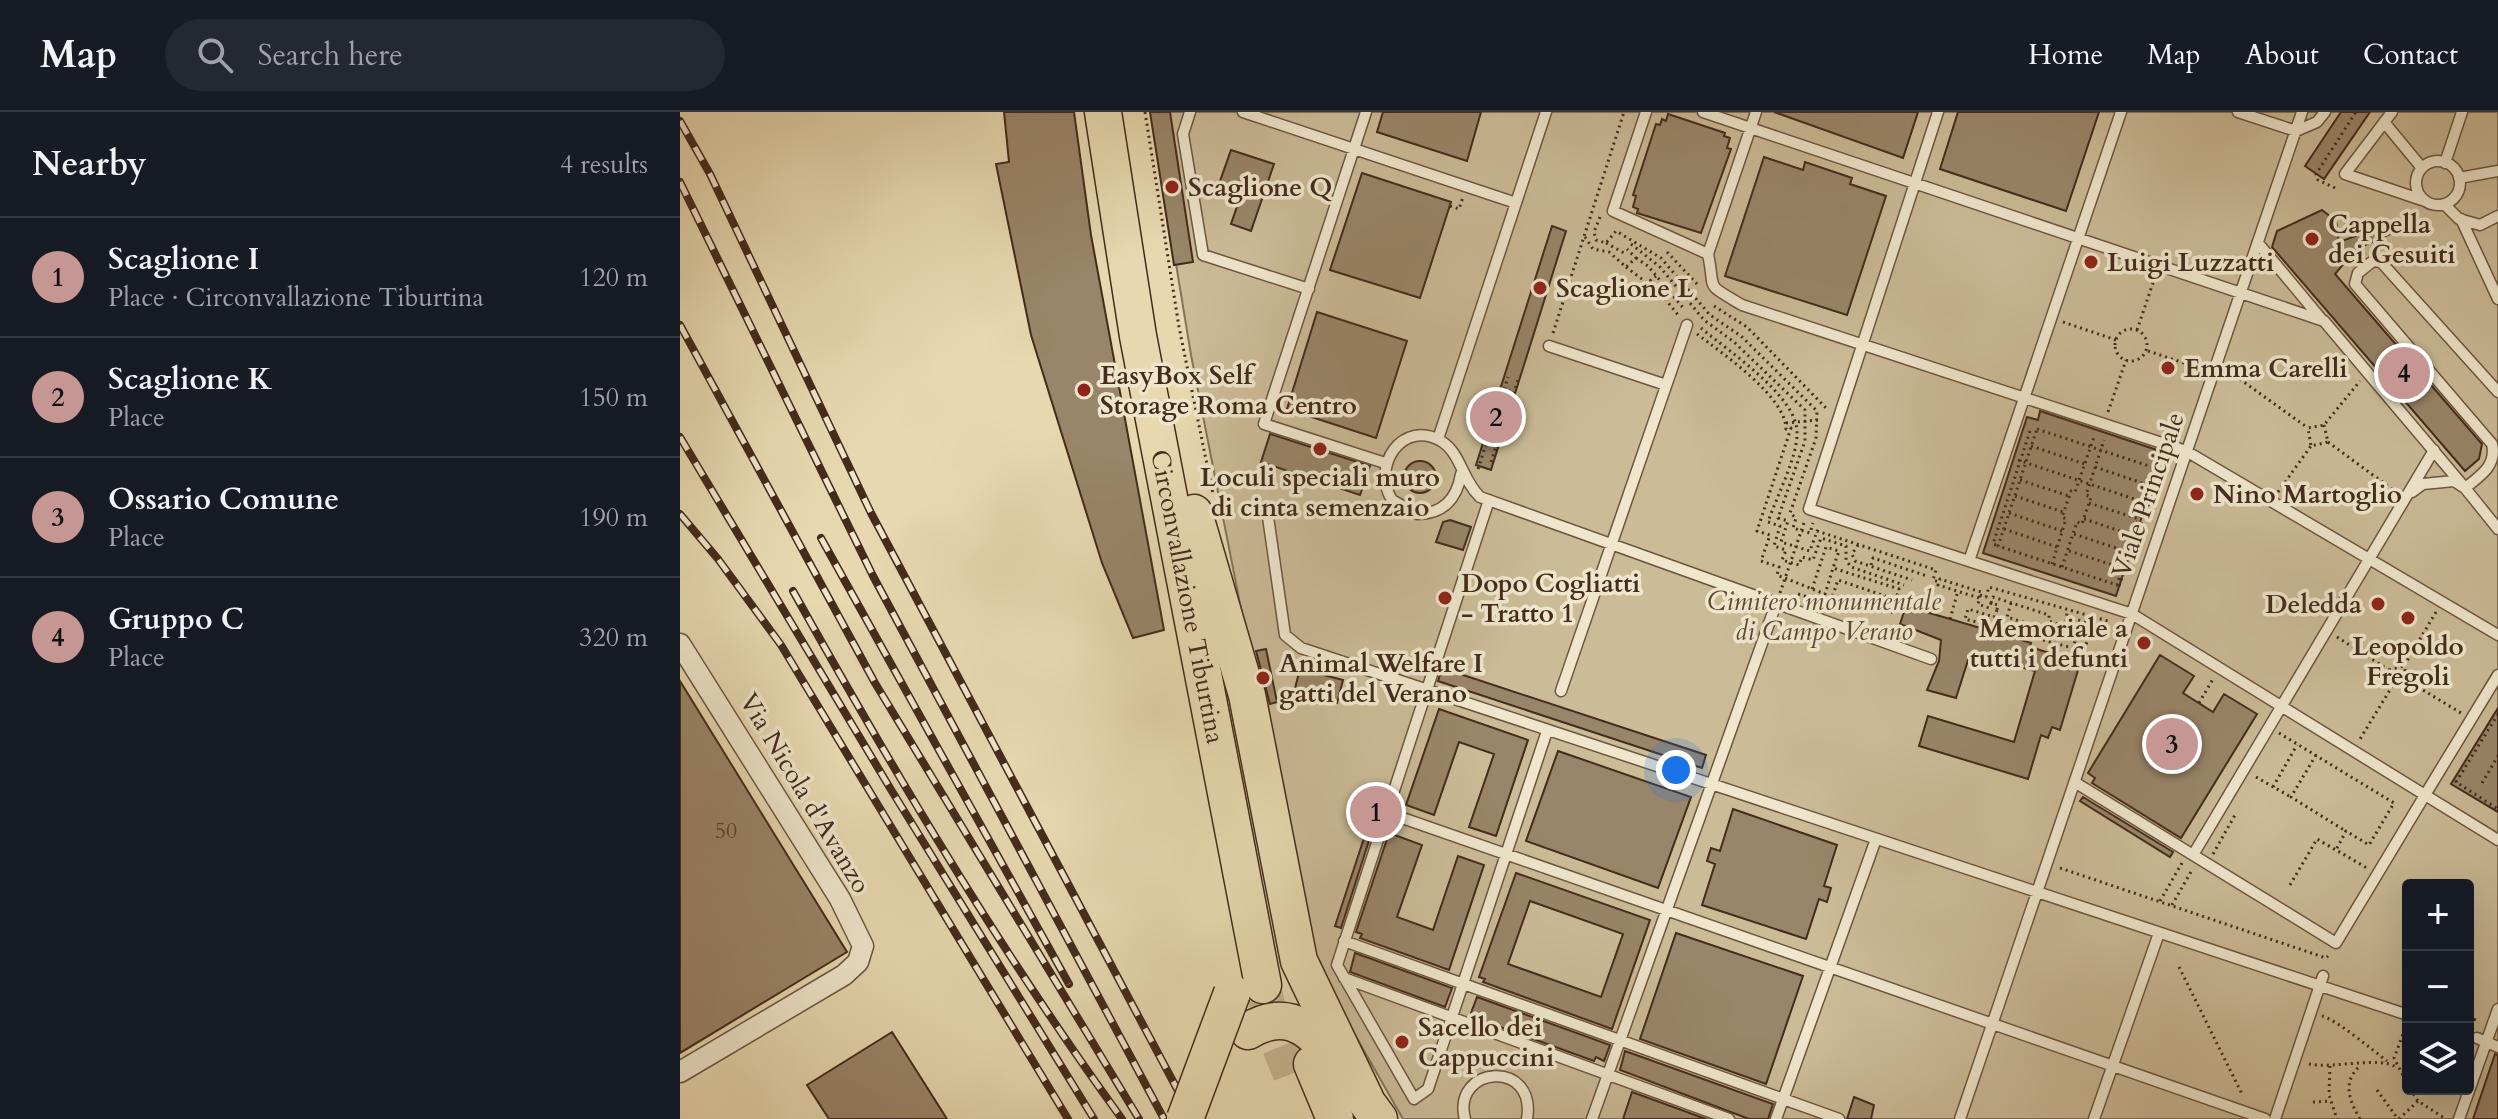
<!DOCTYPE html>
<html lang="en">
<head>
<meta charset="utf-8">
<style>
  body { margin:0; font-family:Cardo,serif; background:#242831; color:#f1f3f6 }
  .controls { position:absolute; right:24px; bottom:24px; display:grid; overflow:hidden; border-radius:8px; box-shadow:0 8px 32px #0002 }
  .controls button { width:72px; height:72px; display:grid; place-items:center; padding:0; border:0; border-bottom:2px solid #363941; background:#171b24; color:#f1f3f6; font:40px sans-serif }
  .you { position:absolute; left:996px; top:658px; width:28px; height:28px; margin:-20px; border:6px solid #fff; border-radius:50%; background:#1a73e8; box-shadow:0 0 0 12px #1a73e833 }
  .badge { display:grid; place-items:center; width:52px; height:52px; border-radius:50%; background:#c59692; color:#111; font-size:26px; font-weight:700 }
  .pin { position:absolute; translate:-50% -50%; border:4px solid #fff; box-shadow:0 2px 8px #0006 }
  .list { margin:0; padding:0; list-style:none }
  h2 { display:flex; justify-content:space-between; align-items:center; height:104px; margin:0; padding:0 32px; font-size:34px }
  h2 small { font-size:26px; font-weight:400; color:#9ea1a6 }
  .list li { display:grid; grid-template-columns:52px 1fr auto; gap:24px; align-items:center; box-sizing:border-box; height:120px; padding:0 32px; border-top:2px solid #363941 }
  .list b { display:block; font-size:30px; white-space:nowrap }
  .list p { margin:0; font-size:26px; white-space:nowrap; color:#9ea1a6 }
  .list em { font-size:26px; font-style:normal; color:#9ea1a6 }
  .icon { flex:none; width:44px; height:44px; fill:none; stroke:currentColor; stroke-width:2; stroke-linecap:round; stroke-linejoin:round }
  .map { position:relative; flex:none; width:1818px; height:1007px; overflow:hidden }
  header { display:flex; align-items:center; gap:48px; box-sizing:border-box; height:112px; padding:0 40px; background:#171b24; border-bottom:2px solid #363941 }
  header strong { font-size:38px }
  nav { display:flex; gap:44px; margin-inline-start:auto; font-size:28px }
  .search { width:560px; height:72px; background:#242831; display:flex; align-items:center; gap:20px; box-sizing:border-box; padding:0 28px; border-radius:44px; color:#9ea1a6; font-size:30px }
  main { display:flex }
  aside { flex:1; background:#171b24 }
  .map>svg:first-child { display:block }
  .green { fill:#cbbb97; stroke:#88735a; stroke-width:2; fill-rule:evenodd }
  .building { fill:#998569; stroke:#442b1c; stroke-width:2; fill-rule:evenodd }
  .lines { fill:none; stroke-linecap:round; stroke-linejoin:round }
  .highway-tunnel { stroke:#c6b592; stroke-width:36; stroke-dasharray:36 18; stroke-linecap:butt }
  .lane-casing { stroke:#6d5641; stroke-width:13 }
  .street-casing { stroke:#6d5641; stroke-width:23 }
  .highway-casing { stroke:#442b1c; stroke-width:39 }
  .path { stroke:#442b1c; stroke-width:3; stroke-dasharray:2 4; stroke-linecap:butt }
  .lane { stroke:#efe6cc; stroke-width:10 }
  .street { stroke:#efe6cc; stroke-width:20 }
  .highway { stroke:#e7d8b0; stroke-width:36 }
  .rail-casing { stroke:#442b1c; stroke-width:8 }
  .rail { stroke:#efe6cc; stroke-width:5; stroke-dasharray:15; stroke-linecap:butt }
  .highway-bridge-casing { stroke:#442b1c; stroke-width:39; stroke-linecap:butt }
  .highway-bridge { stroke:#e7d8b0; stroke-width:36 }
  .poi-dot { fill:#8f2418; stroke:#efe6cc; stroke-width:3 }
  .labels { text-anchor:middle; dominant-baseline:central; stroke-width:7; stroke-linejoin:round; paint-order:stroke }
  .number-label { font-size:22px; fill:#59422f }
  .poi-label { font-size:26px; font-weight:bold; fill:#442b1c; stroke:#efe6cc; text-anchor:start }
  .street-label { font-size:26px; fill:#442b1c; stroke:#efe6cc }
  .park-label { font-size:26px; font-style:italic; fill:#5f4835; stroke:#efe6cc }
</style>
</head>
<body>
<header>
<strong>Map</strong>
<div class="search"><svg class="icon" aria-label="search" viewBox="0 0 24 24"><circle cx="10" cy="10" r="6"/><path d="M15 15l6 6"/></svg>Search here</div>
<nav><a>Home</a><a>Map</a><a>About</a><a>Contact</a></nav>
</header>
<main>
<aside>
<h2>Nearby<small>4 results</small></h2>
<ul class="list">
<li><span class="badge">1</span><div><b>Scaglione I</b><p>Place · Circonvallazione Tiburtina</p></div><em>120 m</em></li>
<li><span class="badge">2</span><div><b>Scaglione K</b><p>Place</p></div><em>150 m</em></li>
<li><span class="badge">3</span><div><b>Ossario Comune</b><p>Place</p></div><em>190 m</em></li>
<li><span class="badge">4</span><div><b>Gruppo C</b><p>Place</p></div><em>320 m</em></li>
</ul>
</aside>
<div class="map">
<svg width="1818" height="1007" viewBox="0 0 1818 1007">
  <rect width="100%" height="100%" fill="#e7d8b0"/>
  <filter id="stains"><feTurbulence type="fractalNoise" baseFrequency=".0025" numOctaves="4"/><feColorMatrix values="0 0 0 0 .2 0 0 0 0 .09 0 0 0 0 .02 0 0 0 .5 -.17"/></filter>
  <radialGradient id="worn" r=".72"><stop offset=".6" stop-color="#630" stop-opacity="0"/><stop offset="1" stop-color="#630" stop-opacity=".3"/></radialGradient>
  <path class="green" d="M471 0H1818V1007H723L629 842 511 243ZM1728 773H1788V977H1728Z"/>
  <path class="building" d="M324 0H394L411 123 484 518 453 526 422 451 351 223 316 52 329 50Z
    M470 0H490L513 150 494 153Z
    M703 0H801L787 49 697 20Z
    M1094 0H1238L1223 46Z
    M1278 0H1419L1386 99 1260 57Z
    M1661 0H1690L1644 67 1625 54Z
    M988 2 1045 21 1044 24 1050 26 1047 36 1051 37 1021 121 957 101 958 97 953 95 956 84 953 83 976 12 980 13 982 7 986 9Z
    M551 38 594 52 571 119 551 112 561 83 538 75Z
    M1084 45 1123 58 1125 50 1172 66 1170 72 1206 84 1167 203 1045 164Z
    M682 61 771 90 740 186 650 158Z
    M1642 98 1656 109 1659 130 1721 108 1724 116 1676 137 1655 162 1802 332 1799 347 1785 359 1592 135 1597 119Z
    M872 114 886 119 811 358 796 353Z
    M637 200 727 229 696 326 607 297Z
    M1360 299 1483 340 1436 484 1303 441 1347 305 1358 308Z
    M590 322 690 354 680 383 581 350Z
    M724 365a16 16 0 1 1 32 0a16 16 0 1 1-32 0Z
    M770 408 791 415 783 438 756 430 763 410Z
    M1226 494 1351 531 1350 535 1392 548 1390 556 1398 558 1380 618 1372 615 1368 626 1361 623 1348 667 1239 634 1248 604 1334 630 1355 559 1290 542 1276 586 1247 578 1259 549 1261 528 1220 512Z
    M586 537 597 590 590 592 576 539Z
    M1480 543 1514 564 1503 581 1533 600 1544 582 1577 602 1501 726 1412 671 1415 666 1408 661Z
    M762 556 1026 643 1022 656 758 569Z
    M620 557 663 568 657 591 614 580Z
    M0 569 167 840 0 941Z
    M1818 596V700L1771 672Z
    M759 597 848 628 816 724 789 715 814 642 779 630 754 703 726 693Z
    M878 639 1011 685 978 776 846 729Z
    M1403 685 1493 740 1490 745 1400 689Z
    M1053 697 1157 733 1144 774 1151 776 1147 790 1139 787 1126 827 1022 793 1035 752 1027 749 1031 736 1040 739Z
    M688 714 693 716 661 816 655 814Z
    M709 721 742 733 717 805 753 818 778 744 804 753 769 858 680 826 682 822 676 820Z
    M836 761 970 808 932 917 803 870 805 867 799 865ZM850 789 943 822 921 885 828 852Z
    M996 821 1123 864 1086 972 960 927Z
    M675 841 772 876 765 895 670 860Z
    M797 885 930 933 924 949 916 945 914 949 801 908 802 904 791 901Z
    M212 920 267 1007H149L127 973Z
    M945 939 1093 992 1088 1007H1069L940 958Z
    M1815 942 1818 943V1007H1793Z
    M952 980 1026 1007H943Z
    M1174 985 1194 993 1191 1007H1167Z"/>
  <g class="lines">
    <path class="highway-tunnel" d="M585 883 593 918 611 962"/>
    <g class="lane-casing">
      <path id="lane" d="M510 0 503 22 523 143 629 177
        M563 0 836 91
        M686 0 584 312 705 351
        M966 0 933 99 1028 142
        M1023 0 1644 209 1785 376C1800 364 1817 354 1812 332L1675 172 1678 161 1693 149 1701 150 1818 280
        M1076 0 1028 142C1036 180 1023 170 1062 193L1506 339 1818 523
        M1258 0 1129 397 1452 502 1745 683 1656 831 1396 671
        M1558 0 1616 19 1637 10 1645 0
        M1712 0 1665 62 1745 89
        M1704 10 1742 56
        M1736 71a22 22 0 1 1 44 0a22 22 0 1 1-44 0Z
        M1765 51 1782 0
        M1779 66 1818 59
        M1764 92 1779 107 1800 113 1818 104
        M1781 107 1818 187
        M1578 131 1642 208
        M869 234 986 273
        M758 327 866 0
        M781 362C777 387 763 402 737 402L712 388C691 354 722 307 761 329 781 341 782 368 800 385L1251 547
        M1732 380 1743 372 1774 369 1785 376 1818 417
        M809 388 657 853 734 987 748 977 867 619
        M587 398 605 523 621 536 1728 903
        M1289 449 1441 0
        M1818 563 1745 683 1818 728
        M881 579 1007 213
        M708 701 1585 1007
        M1513 743 1754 338
        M664 829 1159 1007
        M664 866 1049 1007
        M1797 926 1818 935
        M785 1007C771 954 857 946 847 1007
        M912 1007 1096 492
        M1096 1007 1196 727
        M1280 1007 1622 0
        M1414 1007 1479 821
        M1595 1007 1643 864
        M1779 1007 1818 897"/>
    </g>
    <g class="street-casing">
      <path id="street" d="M0 532 160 787 183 834 178 850 164 863 0 960"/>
    </g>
    <g class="highway-casing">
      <g id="highway">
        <path id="s1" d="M423 0 458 224 583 873"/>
        <path d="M514 401 567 583 619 849 685 986"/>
        <path d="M568 919C618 889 643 932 668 966 679 980 689 993 699 1007"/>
        <path d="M632 952 655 1007"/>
      </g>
    </g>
    <path class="path" d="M465 0 499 215 533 382
      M1655 76 1638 68 1636 62 1676 0
      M770 94 779 97 783 85
      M920 105 914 120 916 128 926 131 936 119 981 146 1030 203 1061 224 1137 299 1136 326 1110 401 1116 406 1113 416 1130 421 1133 411
      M905 125 913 137 929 140 946 155 956 146 947 137
      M926 131 944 141 946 138
      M951 132 980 155 1024 208 1054 230 1125 298V329L1098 406 1108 409 1101 430 1130 439 1137 419 1256 458 1253 468 1259 470
      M987 140 1017 172
      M956 146 968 154 1005 198
      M946 155 967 171 976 164
      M970 168 998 203
      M1034 194 1067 215 1146 296
      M1383 210 1436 228
      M1021 216C1048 239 1119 285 1117 322 1117 346 1096 386 1088 410L1100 414 1094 434 1106 438 1102 448 1119 453 1122 445 1133 448 1141 426 1166 434V448L1171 455 1224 473
      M1435 233a16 16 0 1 1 32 0a16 16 0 1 1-32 0Z
      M1457 218 1475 165
      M873 221 944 0
      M1017 222C1042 241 1106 285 1106 317L1111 316 1077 419 1090 423 1081 449 1099 455 1097 463 1145 482 1153 456 1219 477 1212 500 1201 496 1205 484 1158 468 1150 492 1115 481
      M1468 239 1522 257
      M1550 260 1628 316
      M1428 300 1446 248
      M1106 311 1138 308
      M1644 313 1648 330 1631 334 1628 316 1644 313 1680 269
      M1357 317 1475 356 1437 473 1318 434Z
      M1648 330 1716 380
      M1351 334 1405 352
      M1338 348 1475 394
      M811 350 838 268
      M1415 355 1468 373
      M798 357 828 265
      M1340 368 1389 384
      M1598 380 1631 334
      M1335 384 1383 400
      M1409 391 1459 407
      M1329 401 1382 419
      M1404 407 1464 427
      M1324 417 1377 435
      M1394 422 1448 440
      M1178 433 1172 442 1175 449 1232 468
      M1316 433 1313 432 1351 316
      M1389 439 1442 456
      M1372 452 1386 407 1382 405 1391 379 1395 380 1414 325
      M1191 453 1193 446 1247 464
      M1382 455 1397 410 1402 412 1411 385 1406 383 1424 328
      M1439 474 1480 358 1477 357
      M1132 477 1146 435 1159 439 1153 456
      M1100 481 1125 408
      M1300 483 1306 485 1309 475 1428 509
      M1299 486 1258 473 1260 467 1301 480 1298 492 1309 496 1311 491 1318 493 1317 498
      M1311 491 1313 485 1369 503V509L1380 513 1386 510 1387 500
      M1331 491 1327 505 1378 521 1389 519 1395 507 1420 515 1422 509
      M1317 498 1314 505 1288 497 1285 507 1393 536 1399 516 1410 519
      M1756 500 1724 554 1728 569 1781 601
      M1270 507 1278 479
      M1657 525 1709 558 1713 573 1680 627
      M1393 536 1403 539 1414 514
      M1709 558 1724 554
      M1713 573 1728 569
      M1519 591 1533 567
      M1818 602 1776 670 1818 697
      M1599 621 1714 691 1689 733 1666 719 1656 738
      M1636 643 1611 685 1664 718
      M1576 665 1611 685
      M1802 671 1818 644
      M1593 675 1617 633
      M1533 742 1555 703
      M1380 756 1646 846 1648 844
      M1610 773 1637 727 1687 756
      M1480 789 1502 751
      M1492 793 1512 758
      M1499 855 1563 984
      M1642 904C1657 908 1691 937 1707 949
      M1788 907 1799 908
      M1725 917 1714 946 1728 973
      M1629 952C1653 957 1700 944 1716 955
      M1650 954 1649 983 1657 1007
      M1730 977 1738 989 1766 1007
      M1697 978 1718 1007
      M1633 990 1650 989
      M1680 1007C1669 988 1662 970 1680 954
      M1719 1007 1738 989"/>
    <use href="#lane" class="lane"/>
    <use href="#street" class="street"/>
    <use href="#highway" class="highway"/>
    <g class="rail-casing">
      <path id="rail" d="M0 9 30 62 191 401 513 1007
        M0 70 193 464 484 1007
        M0 213 195 571 459 1007
        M0 325 210 676 414 1007
        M0 402 38 447 101 533 388 1007
        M141 426 389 872
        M113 479C214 660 320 839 442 1007"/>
    </g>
    <use href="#rail" class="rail"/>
    <g class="highway-bridge-casing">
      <path id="highway-bridge" d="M505 1007 552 881"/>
    </g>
    <use href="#highway-bridge" class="highway-bridge"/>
  </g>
  <g class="poi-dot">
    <circle cx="492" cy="75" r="8"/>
    <circle cx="1632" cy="127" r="8"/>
    <circle cx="1411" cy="150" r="8"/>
    <circle cx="860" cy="176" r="8"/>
    <circle cx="1488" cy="256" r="8"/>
    <circle cx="404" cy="278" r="8"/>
    <circle cx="640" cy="337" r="8"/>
    <circle cx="1517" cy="382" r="8"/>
    <circle cx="765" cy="486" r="8"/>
    <circle cx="1698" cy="492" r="8"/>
    <circle cx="1728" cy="506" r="8"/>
    <circle cx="1464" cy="531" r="8"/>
    <circle cx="583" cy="566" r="8"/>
    <circle cx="722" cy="930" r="8"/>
  </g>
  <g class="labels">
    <g class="number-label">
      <text x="46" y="719">50</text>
    </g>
    <g class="poi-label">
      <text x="508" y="75">Scaglione Q</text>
      <text x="1648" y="112">Cappella<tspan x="1648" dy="30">dei Gesuiti</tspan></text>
      <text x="1427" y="150">Luigi Luzzatti</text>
      <text x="876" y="176">Scaglione L</text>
      <text x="1504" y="256">Emma Carelli</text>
      <text x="420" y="263">EasyBox Self<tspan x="420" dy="30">Storage Roma Centro</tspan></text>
      <text x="640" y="365" text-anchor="middle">Loculi speciali muro<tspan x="640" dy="30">di cinta semenzaio</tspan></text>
      <text x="1533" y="382">Nino Martoglio</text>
      <text x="781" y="471">Dopo Cogliatti<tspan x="781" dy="30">- Tratto 1</tspan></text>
      <text x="1682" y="492" text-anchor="end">Deledda</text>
      <text x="1448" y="516" text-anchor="end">Memoriale a<tspan x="1448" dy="30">tutti i defunti</tspan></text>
      <text x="1728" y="534" text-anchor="middle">Leopoldo<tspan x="1728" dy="30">Fregoli</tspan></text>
      <text x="599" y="551">Animal Welfare I<tspan x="599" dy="30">gatti del Verano</tspan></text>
      <text x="738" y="915">Sacello dei<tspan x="738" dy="30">Cappuccini</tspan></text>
    </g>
    <g class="street-label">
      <text transform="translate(1468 383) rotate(-71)">Viale Principale</text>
      <text stroke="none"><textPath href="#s1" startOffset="492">Circonvallazione Tiburtina</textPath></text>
      <text transform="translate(125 681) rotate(59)">Via Nicola d'Avanzo</text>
    </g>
    <g class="park-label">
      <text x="1144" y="489">Cimitero monumentale<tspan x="1144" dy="30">di Campo Verano</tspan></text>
    </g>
  </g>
  <rect width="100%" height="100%" filter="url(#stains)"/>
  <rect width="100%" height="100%" fill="url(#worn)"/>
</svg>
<div class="controls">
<button>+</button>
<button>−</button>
<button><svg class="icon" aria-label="layers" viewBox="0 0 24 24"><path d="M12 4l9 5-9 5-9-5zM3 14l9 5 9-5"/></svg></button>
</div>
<div class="you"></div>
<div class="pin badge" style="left:696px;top:700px">1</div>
<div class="pin badge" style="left:816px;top:305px">2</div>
<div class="pin badge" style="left:1492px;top:632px">3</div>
<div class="pin badge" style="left:1724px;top:261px">4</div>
</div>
</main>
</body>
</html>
